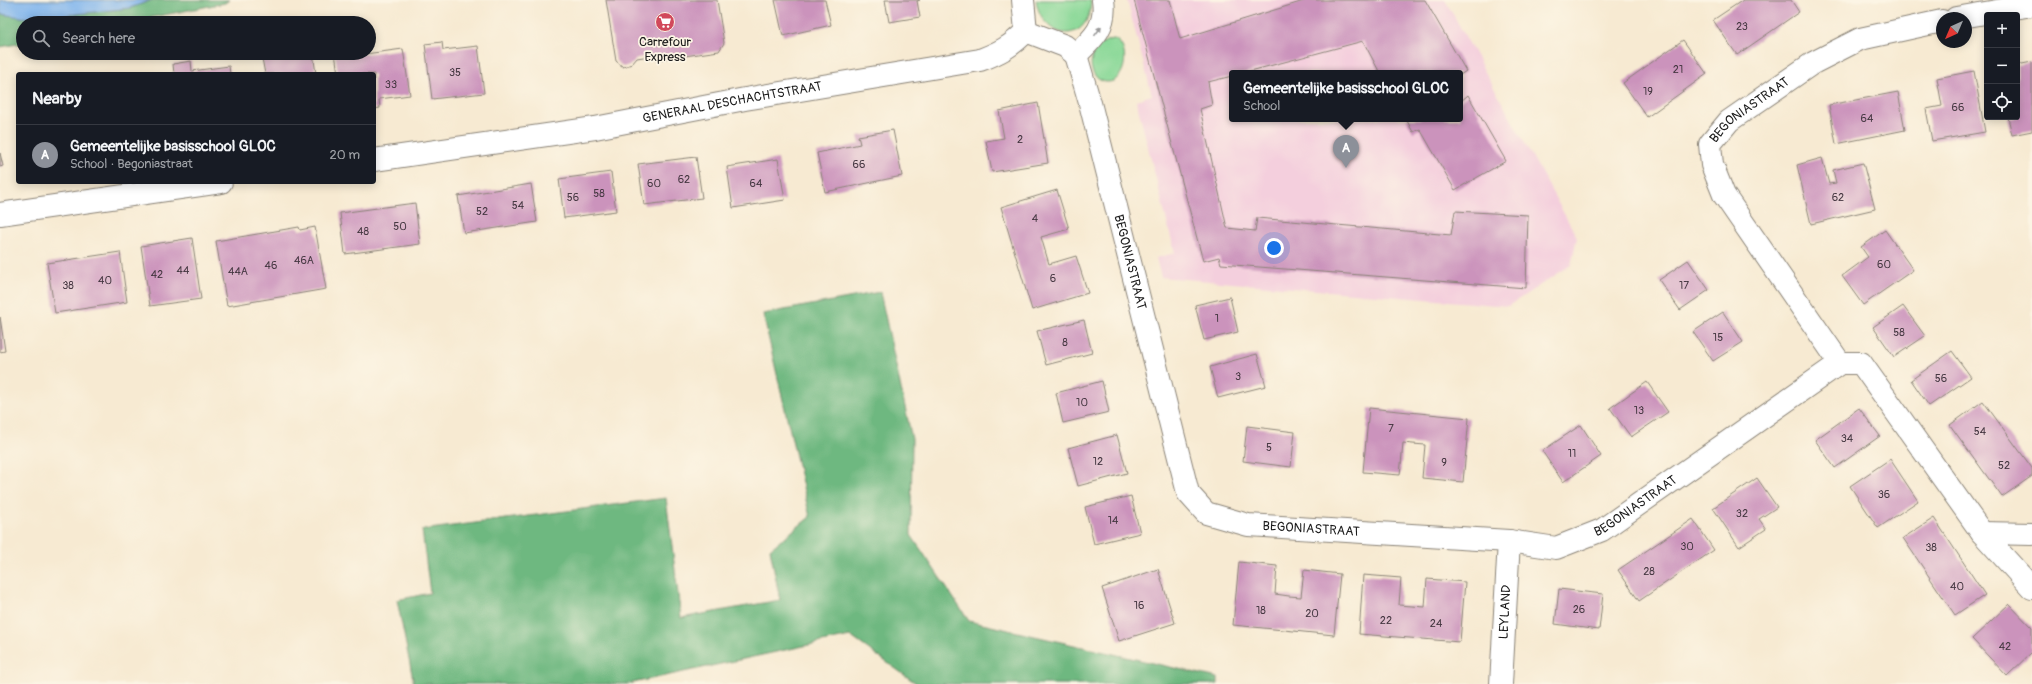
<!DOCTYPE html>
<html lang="en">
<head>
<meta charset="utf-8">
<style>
  body { margin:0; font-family:Pangolin,sans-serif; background:#242831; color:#f1f3f6 }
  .controls { position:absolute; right:12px; top:12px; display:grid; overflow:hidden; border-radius:4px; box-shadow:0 2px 10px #0003 }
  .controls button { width:36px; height:36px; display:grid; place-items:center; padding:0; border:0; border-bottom:1px solid #363941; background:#171b24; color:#f1f3f6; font:20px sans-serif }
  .compass { position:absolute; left:1936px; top:12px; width:36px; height:36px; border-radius:50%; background:#171b24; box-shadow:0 2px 10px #0003; rotate:224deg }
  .you { position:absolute; left:1274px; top:248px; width:14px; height:14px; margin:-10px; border:3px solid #fff; border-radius:50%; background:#1a73e8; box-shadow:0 0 0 6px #1a73e833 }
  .badge { display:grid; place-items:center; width:26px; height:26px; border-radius:50%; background:#8c9099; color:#fff; font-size:13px; font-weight:700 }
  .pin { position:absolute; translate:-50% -33px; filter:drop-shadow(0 1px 2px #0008) }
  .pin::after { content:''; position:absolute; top:21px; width:14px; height:12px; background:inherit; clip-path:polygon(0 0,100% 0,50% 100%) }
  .popup { position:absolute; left:1229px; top:70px; width:234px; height:52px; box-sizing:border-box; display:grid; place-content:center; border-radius:4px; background:#171b24; filter:drop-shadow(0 1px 3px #0005); font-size:13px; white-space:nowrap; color:#9ea1a6 }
  .popup b { font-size:15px; color:#f1f3f6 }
  .popup::after { content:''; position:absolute; left:50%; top:100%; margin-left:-8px; border:8px solid transparent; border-top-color:#171b24 }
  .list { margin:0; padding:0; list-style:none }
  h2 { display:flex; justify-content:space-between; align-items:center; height:52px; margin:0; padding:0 16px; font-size:17px }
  h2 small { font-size:13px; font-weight:400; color:#9ea1a6 }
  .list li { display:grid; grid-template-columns:26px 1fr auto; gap:12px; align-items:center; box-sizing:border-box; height:60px; padding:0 16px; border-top:1px solid #363941 }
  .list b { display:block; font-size:15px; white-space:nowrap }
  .list p { margin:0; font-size:13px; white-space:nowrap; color:#9ea1a6 }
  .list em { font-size:13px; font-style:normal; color:#9ea1a6 }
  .icon { flex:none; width:22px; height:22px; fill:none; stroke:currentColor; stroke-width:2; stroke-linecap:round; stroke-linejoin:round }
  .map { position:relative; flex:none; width:2032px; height:684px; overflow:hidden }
  .search { position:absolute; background:#171b24; box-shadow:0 2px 10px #0003; left:16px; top:16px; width:360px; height:44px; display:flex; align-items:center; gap:10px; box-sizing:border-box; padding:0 14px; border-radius:22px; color:#9ea1a6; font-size:15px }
  .panel { position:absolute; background:#171b24; box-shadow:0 2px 10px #0003; left:16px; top:72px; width:360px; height:112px; border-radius:4px }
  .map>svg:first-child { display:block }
  .built { fill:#f4cfdd; fill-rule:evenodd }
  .green { fill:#89d897; stroke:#527a5a }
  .forest { fill:#6eb880; stroke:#456a4e }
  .water { fill:#7eb4ed; stroke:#4d6884 }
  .building { fill:#cb93bc }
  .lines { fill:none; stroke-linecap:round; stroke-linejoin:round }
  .minor-casing { stroke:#8a8377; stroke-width:24 }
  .minor { stroke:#fff; stroke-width:22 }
  .oneway { fill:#999 }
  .labels { text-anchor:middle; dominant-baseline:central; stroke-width:3.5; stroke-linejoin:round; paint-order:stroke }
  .number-label { font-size:11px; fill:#483a44 }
  .poi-label { font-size:13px; fill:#1c1c1c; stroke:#fcf5e5 }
  .street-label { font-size:13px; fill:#1c1c1c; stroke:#fcf5e5 }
</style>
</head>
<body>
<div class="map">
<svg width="2032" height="684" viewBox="0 0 2032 684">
  <rect width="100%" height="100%" fill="#fcf5e5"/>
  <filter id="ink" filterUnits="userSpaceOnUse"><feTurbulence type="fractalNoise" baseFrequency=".025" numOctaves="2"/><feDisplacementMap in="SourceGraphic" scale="8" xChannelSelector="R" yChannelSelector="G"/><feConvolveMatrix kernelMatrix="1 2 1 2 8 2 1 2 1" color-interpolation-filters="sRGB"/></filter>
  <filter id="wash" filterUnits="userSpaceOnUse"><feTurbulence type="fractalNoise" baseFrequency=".012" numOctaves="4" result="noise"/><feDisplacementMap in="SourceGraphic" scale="16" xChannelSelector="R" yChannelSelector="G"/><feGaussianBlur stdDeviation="0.9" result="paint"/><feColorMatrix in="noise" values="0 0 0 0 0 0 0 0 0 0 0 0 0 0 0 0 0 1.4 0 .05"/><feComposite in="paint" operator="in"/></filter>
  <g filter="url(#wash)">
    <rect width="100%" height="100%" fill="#f7ead2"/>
    <path class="built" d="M1127 0H1445L1577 237 1571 265 1508 306 1161 277 1156 258 1175 253 1136 100 1152 95ZM1232 73H1460V119H1232Z"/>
    <path class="green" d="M1036 0H1091C1090 47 1042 41 1036 0Z
      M1114 39C1133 47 1125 89 1102 81 1097 79 1094 75 1092 70 1088 55 1100 40 1114 39Z"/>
    <path class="forest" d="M152 0H229L225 3 123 23H23V43L0 47V14L34 19 130 8Z
      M880 292 912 439 911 535 969 621 1218 678V684H917L850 636 628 684H414L397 600 430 593 422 530 666 498 681 618 780 600 770 549 810 517 763 314Z"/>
    <path class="water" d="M0 0H152L130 8 34 19 0 14Z"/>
    <g id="blocks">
      <path class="building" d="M606 0H717L724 43 719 51 657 60 656 55 637 58 632 64 623 67 616 61Z
        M775 0H825L831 25 783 36Z
        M885 0H920L917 1 920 17 889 22Z
        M1134 0H1170L1180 39 1307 0H1425L1466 71 1460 75V73H1380L1363 41 1243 73H1232V76L1208 82 1212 105 1200 109 1227 228 1255 231 1257 218 1451 235 1455 211 1528 215 1526 288 1221 264 1219 257 1203 261Z
        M1743 0H1791L1799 12 1737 55 1713 20Z
        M1683 40 1707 74 1647 117 1623 83Z
        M442 42 443 50 478 46 484 93 432 99 425 44Z
        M403 49 410 95 379 99 380 108 374 109V74H338L335 53 365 54Z
        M261 53H313L316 74H265Z
        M191 61 192 71 229 66 230 74H174L173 64Z
        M2032 62V131L2012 135 2008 117H2017V65Z
        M1974 71 1985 132 1932 141 1926 109 1942 106 1937 78Z
        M1898 92 1905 130 1836 144 1829 105Z
        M1468 95 1506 161 1455 190 1420 129 1413 132 1406 119H1460V102Z
        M1038 103 1048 163 992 172 986 141 1004 138 999 111Z
        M893 130 902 176 825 192 817 153 860 144 858 136Z
        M0 153 3 166 0 167Z
        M696 157 702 198 644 205 638 164Z
        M1822 158 1829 184 1836 183 1833 170 1863 163 1875 209 1811 224 1797 165Z
        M778 159 785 200 733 208 727 167Z
        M611 172 616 211 564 218 559 179Z
        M531 184 537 222 464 233 458 196Z
        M1057 190 1069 229 1041 237 1049 264 1076 256 1088 293 1032 310 1001 207Z
        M415 203 420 244 345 254 340 213Z
        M299 227 300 230 315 227 326 289 227 306 216 241Z
        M1885 230 1913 270 1863 305 1842 276 1868 257 1861 247Z
        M192 238 201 299 150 306 141 246Z
        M120 252 127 302 55 313 47 263Z
        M1688 260 1709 290 1680 310 1659 280Z
        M1230 297 1238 332 1204 340 1195 305Z
        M1903 306 1925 336 1894 357 1873 327Z
        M1723 312 1743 342 1713 361 1693 332Z
        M0 317 5 351 0 352Z
        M1084 320 1092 353 1046 365 1037 331Z
        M1952 351 1971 377 1929 406 1911 380Z
        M1257 354 1266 386 1218 398 1210 367Z
        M1102 381 1109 412 1063 423 1056 393Z
        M1647 382 1668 412 1631 437 1610 408Z
        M1983 401 2032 468V476L2002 497 1950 425Z
        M1369 408 1469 418 1463 482 1422 478 1425 445 1413 444 1403 443 1400 475 1363 472Z
        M1859 408 1880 436 1835 468 1815 440Z
        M1581 425 1601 456 1563 482 1542 451Z
        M1247 426 1295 432 1291 467 1243 461Z
        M1117 435 1127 473 1078 486 1068 448Z
        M1890 459 1918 501 1878 528 1850 486Z
        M1757 478 1777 507 1759 519 1766 529 1739 547 1713 508Z
        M1131 496 1140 533 1094 544 1085 507Z
        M1934 518 1985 595 1955 615 1903 538Z
        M1693 519 1714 550 1639 601 1618 570Z
        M1239 562 1277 566 1275 594 1289 596 1301 597 1304 570 1340 574 1334 635 1233 625Z
        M1158 569 1175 623 1119 641 1102 588Z
        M1363 575 1401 578 1399 605 1425 607 1427 579 1465 582 1460 642 1359 634Z
        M1559 589 1603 594 1599 630 1555 624Z
        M2009 604 2032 628V652L2007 676 1972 639Z"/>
    </g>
  </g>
  <g filter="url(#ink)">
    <use href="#blocks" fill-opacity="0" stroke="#8a8377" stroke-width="1"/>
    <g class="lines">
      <g class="minor-casing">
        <g id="minor">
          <path d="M1023 0 1026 31"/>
          <path d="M1956 18 2032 5"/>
          <path d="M1026 31 1065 46 1076 55"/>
          <path id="s1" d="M1076 55 1090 103 1188 493 1206 513 1248 525 1509 541 1556 548 1602 530 1840 363 1724 195 1712 165 1710 144 1729 121 1813 63 1860 39 1942 21"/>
          <path d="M1076 55C1094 38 1107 26 1103 0"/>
          <path id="s2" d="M374 160 595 128 745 99 980 60C999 53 1012 46 1026 31"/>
          <path d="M0 214 221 182"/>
          <path d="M1840 363H1861L1982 533 2032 588"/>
          <path d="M1982 533 2032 534"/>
          <path id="s3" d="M1501 684 1509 541"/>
        </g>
      </g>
      <use href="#minor" class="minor"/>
    </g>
    <defs><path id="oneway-solid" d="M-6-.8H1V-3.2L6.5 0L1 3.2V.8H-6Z"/></defs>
    <use class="oneway" href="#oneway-solid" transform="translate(1098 31) rotate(-54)"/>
  </g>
  <defs>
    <g id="supermarket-disc" transform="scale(1)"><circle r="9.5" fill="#d1495b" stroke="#fcf5e5"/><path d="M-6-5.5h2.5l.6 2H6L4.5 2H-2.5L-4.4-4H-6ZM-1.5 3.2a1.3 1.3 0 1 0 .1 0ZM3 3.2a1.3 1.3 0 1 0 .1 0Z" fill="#fff"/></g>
  </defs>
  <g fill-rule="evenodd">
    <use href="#supermarket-disc" x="665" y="22"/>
  </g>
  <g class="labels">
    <g class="number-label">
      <text x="1742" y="26">23</text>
      <text x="1678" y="69">21</text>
      <text x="455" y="72">35</text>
      <text x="391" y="84">33</text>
      <text x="1648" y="91">19</text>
      <text x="1958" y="107">66</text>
      <text x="1867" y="118">64</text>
      <text x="1020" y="139">2</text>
      <text x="859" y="164">66</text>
      <text x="684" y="179">62</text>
      <text x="654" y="183">60</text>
      <text x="756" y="183">64</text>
      <text x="599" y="193">58</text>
      <text x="573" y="197">56</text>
      <text x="1838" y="197">62</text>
      <text x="518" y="205">54</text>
      <text x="482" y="211">52</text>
      <text x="1035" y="218">4</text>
      <text x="400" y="226">50</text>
      <text x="363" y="231">48</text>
      <text x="304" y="260">46A</text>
      <text x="1884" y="264">60</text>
      <text x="271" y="265">46</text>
      <text x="183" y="270">44</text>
      <text x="238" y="271">44A</text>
      <text x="157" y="274">42</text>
      <text x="1053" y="278">6</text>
      <text x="105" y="280">40</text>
      <text x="68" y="285">38</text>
      <text x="1684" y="285">17</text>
      <text x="1217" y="318">1</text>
      <text x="1899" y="332">58</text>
      <text x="1718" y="337">15</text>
      <text x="1065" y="342">8</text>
      <text x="1238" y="376">3</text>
      <text x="1941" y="378">56</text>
      <text x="1082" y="402">10</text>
      <text x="1639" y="410">13</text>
      <text x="1391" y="428">7</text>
      <text x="1980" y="431">54</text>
      <text x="1847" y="438">34</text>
      <text x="1269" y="447">5</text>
      <text x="1572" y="453">11</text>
      <text x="1098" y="461">12</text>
      <text x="1444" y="462">9</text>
      <text x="2004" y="465">52</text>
      <text x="1884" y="494">36</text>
      <text x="1742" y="513">32</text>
      <text x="1113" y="520">14</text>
      <text x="1687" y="546">30</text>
      <text x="1931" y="547">38</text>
      <text x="1649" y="571">28</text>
      <text x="1957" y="586">40</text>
      <text x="1139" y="605">16</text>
      <text x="1579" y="609">26</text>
      <text x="1261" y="610">18</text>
      <text x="1312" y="613">20</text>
      <text x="1386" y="620">22</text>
      <text x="1436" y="623">24</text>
      <text x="2005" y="646">42</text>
    </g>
    <g class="poi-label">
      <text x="665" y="42">Carrefour<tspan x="665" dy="15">Express</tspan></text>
    </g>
    <g class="street-label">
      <text stroke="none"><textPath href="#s2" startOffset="363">GENERAAL DESCHACHTSTRAAT</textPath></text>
      <text stroke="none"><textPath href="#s1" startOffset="1482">BEGONIASTRAAT</textPath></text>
      <text stroke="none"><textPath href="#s1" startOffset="214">BEGONIASTRAAT</textPath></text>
      <text stroke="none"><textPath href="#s1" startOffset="922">BEGONIASTRAAT</textPath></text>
      <text stroke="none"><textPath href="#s1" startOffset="586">BEGONIASTRAAT</textPath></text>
      <text stroke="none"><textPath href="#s3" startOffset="72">LEYLAND</textPath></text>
    </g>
  </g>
</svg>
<div class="controls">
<button>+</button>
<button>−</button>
<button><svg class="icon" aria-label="locate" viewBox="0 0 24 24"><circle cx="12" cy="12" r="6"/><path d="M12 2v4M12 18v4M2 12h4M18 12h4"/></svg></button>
</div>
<svg class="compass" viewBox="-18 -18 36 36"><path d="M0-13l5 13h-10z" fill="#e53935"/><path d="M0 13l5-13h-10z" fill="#9ea1a6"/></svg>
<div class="you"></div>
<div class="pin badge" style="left:1346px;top:168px">A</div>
<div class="popup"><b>Gemeentelijke basisschool GLOC</b>School</div>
<div class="search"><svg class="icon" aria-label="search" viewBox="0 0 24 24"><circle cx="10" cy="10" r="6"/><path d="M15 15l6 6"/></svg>Search here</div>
<section class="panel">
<h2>Nearby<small></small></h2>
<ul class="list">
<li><span class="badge">A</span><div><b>Gemeentelijke basisschool GLOC</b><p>School · Begoniastraat</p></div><em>20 m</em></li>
</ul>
</section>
</div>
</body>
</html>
